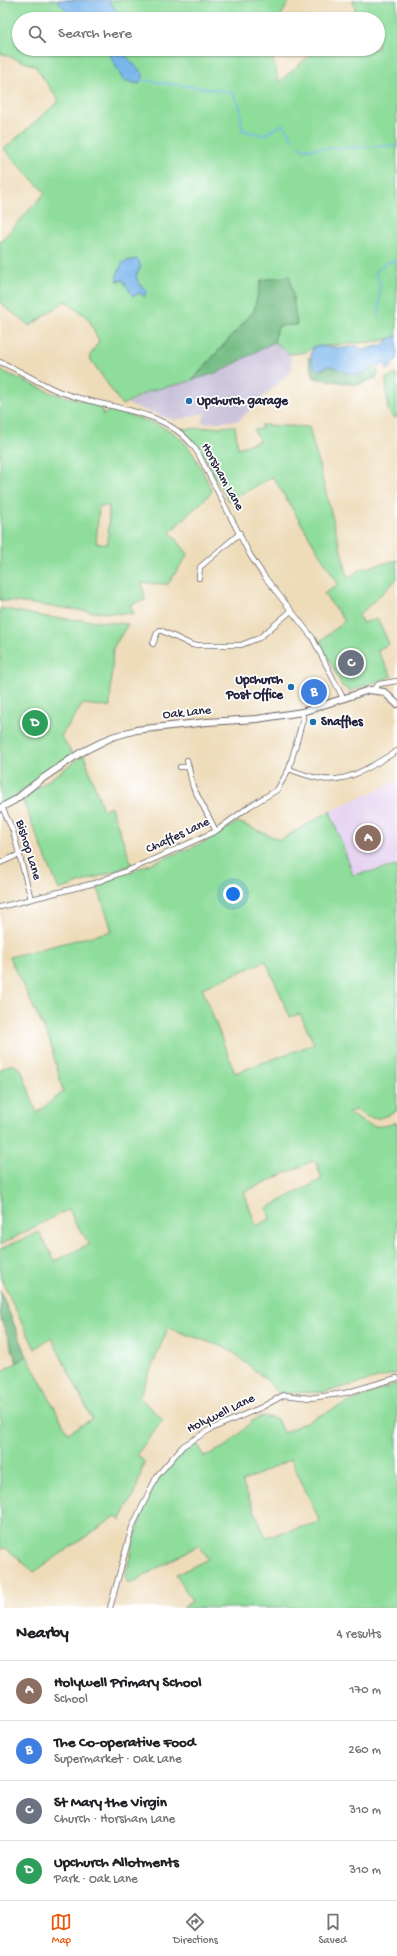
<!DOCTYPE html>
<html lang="en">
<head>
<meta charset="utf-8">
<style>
  body { margin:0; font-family:"Gochi Hand",sans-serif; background:#f2f2f2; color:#202124 }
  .you { position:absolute; left:233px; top:894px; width:14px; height:14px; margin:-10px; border:3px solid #fff; border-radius:50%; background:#1a73e8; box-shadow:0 0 0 6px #1a73e833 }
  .badge { display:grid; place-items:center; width:26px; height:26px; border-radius:50%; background:#ea580c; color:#fff; font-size:13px; font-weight:700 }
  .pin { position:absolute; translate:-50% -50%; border:2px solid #fff; box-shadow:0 1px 4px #0006 }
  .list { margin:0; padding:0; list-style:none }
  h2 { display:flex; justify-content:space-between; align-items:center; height:52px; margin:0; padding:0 16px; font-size:17px }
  h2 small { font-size:13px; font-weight:400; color:#757577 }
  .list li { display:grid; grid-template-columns:26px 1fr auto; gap:12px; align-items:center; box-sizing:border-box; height:60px; padding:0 16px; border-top:1px solid #e0e0e0 }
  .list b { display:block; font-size:15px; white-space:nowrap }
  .list p { margin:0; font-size:13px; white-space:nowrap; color:#757577 }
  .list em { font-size:13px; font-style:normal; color:#757577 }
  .icon { flex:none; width:22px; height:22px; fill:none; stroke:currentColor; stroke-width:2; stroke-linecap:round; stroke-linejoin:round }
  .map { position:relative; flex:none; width:397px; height:1608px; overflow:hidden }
  .search { position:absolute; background:#fff; box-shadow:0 1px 3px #0004; left:12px; right:12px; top:12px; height:44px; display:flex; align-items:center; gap:10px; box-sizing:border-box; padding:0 14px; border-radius:22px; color:#757577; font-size:15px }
  .sheet { height:292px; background:#fff }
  nav { display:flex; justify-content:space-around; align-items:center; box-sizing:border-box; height:56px; border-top:1px solid #e0e0e0; background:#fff; font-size:11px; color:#757577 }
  nav a { display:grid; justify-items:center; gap:2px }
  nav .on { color:#ea580c }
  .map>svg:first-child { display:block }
  .built { fill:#e5d3f1 }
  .industrial { fill:#c7c0d9 }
  .green { fill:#8edd9b; stroke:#58806b; fill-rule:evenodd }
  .forest { fill:#72bc83; stroke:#4a6f5f }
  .water { fill:#79b6ec; stroke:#4e6c94 }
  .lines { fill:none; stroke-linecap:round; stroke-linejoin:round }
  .stream { stroke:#79b6ec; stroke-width:1.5 }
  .street-casing { stroke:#696367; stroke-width:6 }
  .secondary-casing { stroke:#696367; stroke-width:8 }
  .street { stroke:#fff; stroke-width:4.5 }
  .secondary { stroke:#fff; stroke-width:6 }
  .poi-dot { fill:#1f6fb2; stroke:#fff; stroke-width:1.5 }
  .labels { text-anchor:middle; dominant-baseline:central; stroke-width:3.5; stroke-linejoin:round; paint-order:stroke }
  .poi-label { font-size:13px; font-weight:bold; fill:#22223b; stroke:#fff; text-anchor:start }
  .street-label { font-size:13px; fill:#22223b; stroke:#fff }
</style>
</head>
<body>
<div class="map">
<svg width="397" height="1608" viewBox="0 0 397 1608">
  <rect width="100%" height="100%" fill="#fff"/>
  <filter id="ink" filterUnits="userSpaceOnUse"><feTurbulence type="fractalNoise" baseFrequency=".025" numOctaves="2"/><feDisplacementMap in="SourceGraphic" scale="8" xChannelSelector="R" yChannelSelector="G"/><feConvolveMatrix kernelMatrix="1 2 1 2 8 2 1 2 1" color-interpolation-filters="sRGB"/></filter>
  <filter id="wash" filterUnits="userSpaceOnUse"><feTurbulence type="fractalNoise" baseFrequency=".012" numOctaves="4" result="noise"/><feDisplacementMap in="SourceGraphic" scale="16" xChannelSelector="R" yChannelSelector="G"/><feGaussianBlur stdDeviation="0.9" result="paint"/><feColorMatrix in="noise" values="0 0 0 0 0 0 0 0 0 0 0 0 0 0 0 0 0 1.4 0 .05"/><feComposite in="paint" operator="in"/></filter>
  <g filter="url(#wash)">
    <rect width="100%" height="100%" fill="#eedcb9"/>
    <path class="built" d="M397 781V865L353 875 330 811Z"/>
    <path class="industrial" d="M274 342 290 354 292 370 238 421 201 423 206 413 174 420 127 404 149 391 198 379 219 372Z"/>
    <path class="green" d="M0 0H290L279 19H19V49H270L279 82 317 49H378V19H351L356 14 353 0H397V336L380 341 313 347 306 352 290 354 274 342 278 326 297 324 261 280 254 311 191 381 149 391 122 405 89 357 99 341 88 318 65 301 30 326 0 303V242L45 193 4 149 59 101 35 66 0 53ZM141 267 136 276 144 297 140 293 133 296 123 280 117 281Z
      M0 370 52 393 102 406V414H105L109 410C131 416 168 424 183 441 196 455 204 474 212 492L170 532 188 554 168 584 142 583 145 600 130 605 134 614 95 612 0 600ZM99 506H109L108 544 96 543Z
      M397 374V418H395L388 411 386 378Z
      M261 425 309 427 348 578 361 569 397 560V579L359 615 362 623 378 619 389 644 377 650 392 676 350 691 342 686 320 641 345 621 324 594 338 584 273 477 228 501 204 456 183 429 235 426 238 448 259 441 254 430 262 429Z
      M0 608 46 617 128 624 113 648 110 707 83 704 61 736 73 754 10 800 0 804Z
      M84 755 103 810 111 807 132 865 59 890 22 799Z
      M330 811 353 875 397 866V1111C379 1119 373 1123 356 1110L348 1112C365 1125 376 1131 397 1122V1373L325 1392 277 1393 269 1382 229 1349 168 1328 139 1397 163 1420 137 1454 144 1462 137 1487 120 1521 116 1516 34 1572 6 1548 0 1549V1373L27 1356 68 1433 92 1419 51 1337 35 1349 0 1277V1249L39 1232 55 1261 90 1244 76 1225 69 1209 0 1245V1069L12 1064 21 1069 37 1113 63 1092 50 1041 9 957 112 931 97 885 205 842 238 822 280 840ZM266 961 290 1017 300 1014 314 1044 235 1073 202 988ZM315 1160 322 1179 267 1208 270 1219 256 1226 244 1192Z
      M397 1383V1608H182L192 1601 176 1575 208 1559 199 1545 129 1584 125 1577C134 1543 141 1506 160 1476 169 1462 182 1451 195 1441L204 1457 228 1445 252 1421 262 1416 277 1419 283 1433 340 1406ZM291 1459 320 1522 266 1537 242 1482Z"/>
    <path class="forest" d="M290 276 297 325 278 326 274 342 219 372 193 380 254 311 261 280Z
      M311 357 313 364 322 370 328 366H374L379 371 376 378 357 385 314 378 308 358Z
      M0 1290 27 1356 17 1363 0 1316Z"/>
    <path class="water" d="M56 0H108L123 19H75Z
      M110 49H128L124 54 144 75 139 84 123 80 110 55Z
      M137 259C143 265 139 269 136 276L140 285 147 290 144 297 140 293 133 296 123 280 117 281V275L123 262Z
      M397 336V360L394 361 389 370H387L385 364C382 365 377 365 373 367 369 369 365 373 359 374 345 376 340 367 329 366 325 366 323 370 318 370 310 364 309 354 314 346L344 348 356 346 364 350 377 346 381 347 387 340Z"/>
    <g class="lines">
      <path class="stream" d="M141 80 232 92 240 107 242 130 263 135 284 124 292 139
        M299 146 304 149 397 146
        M379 317 380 283 375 272 386 263 397 260"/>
    </g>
  </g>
  <g filter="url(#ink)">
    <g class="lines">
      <g class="street-casing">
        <path id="street" d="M0 362C20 370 38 383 58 391 104 410 169 406 198 453L250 555 264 576 312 637 343 698
          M199 578 200 567 240 533
          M153 644 157 633 160 630 192 645H241L259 638 291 611
          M372 690 379 684 397 681
          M187 760 193 787 216 831
          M180 767H189
          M289 769C299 773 311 777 322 779 350 783 374 764 397 751
          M2 807 13 831 31 899
          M0 863 20 854
          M0 907 95 883 134 868 216 831 250 806 277 790 289 769 303 719 302 712
          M110 1608 132 1527 157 1476 183 1446 211 1429 262 1407 284 1395 310 1398 345 1393 397 1378"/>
      </g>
      <g class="secondary-casing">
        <path id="secondary" d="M0 808 15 800 36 783 80 753 112 737 136 730 162 727 207 722 257 719 302 712 369 690 384 692 397 704"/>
      </g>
      <use href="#street" class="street"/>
      <use href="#secondary" class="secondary"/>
    </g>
  </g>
  <g class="poi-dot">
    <circle cx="189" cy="401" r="4"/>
    <circle cx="291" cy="687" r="4"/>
    <circle cx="313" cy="722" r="4"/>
  </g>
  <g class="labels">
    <g class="poi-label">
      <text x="197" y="401">Upchurch garage</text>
      <text x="283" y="680" text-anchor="end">Upchurch<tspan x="283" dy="15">Post Office</tspan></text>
      <text x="321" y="722">Snaffles</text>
    </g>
    <g class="street-label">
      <text transform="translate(222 477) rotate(61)">Horsham Lane</text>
      <text transform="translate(187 713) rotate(-6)">Oak Lane</text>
      <text transform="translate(178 836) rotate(-25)">Chaffes Lane</text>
      <text transform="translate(28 850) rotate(73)">Bishop Lane</text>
      <text transform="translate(221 1414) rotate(-26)">Holywell Lane</text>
    </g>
  </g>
</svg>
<div class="you"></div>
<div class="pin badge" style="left:368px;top:838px;background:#8d6e63">A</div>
<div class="pin badge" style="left:314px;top:692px;background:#3f7fe0">B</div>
<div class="pin badge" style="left:351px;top:663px;background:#6b7280">C</div>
<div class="pin badge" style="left:35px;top:723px;background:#2e9e5b">D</div>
<div class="search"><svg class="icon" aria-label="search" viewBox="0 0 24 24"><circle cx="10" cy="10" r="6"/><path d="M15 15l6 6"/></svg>Search here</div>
</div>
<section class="sheet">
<h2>Nearby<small>4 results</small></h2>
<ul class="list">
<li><span class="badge" style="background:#8d6e63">A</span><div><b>Holywell Primary School</b><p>School</p></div><em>170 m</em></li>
<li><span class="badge" style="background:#3f7fe0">B</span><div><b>The Co-operative Food</b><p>Supermarket · Oak Lane</p></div><em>260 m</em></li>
<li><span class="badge" style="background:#6b7280">C</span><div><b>St Mary the Virgin</b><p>Church · Horsham Lane</p></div><em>310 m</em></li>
<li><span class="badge" style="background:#2e9e5b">D</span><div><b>Upchurch Allotments</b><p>Park · Oak Lane</p></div><em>310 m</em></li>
</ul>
</section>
<nav>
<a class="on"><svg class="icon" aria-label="map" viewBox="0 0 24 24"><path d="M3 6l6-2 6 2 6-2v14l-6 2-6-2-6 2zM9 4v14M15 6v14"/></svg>Map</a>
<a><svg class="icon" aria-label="directions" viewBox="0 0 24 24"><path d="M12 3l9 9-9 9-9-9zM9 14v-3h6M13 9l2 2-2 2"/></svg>Directions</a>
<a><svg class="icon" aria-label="saved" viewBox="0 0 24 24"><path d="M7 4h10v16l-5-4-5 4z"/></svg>Saved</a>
</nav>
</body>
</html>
